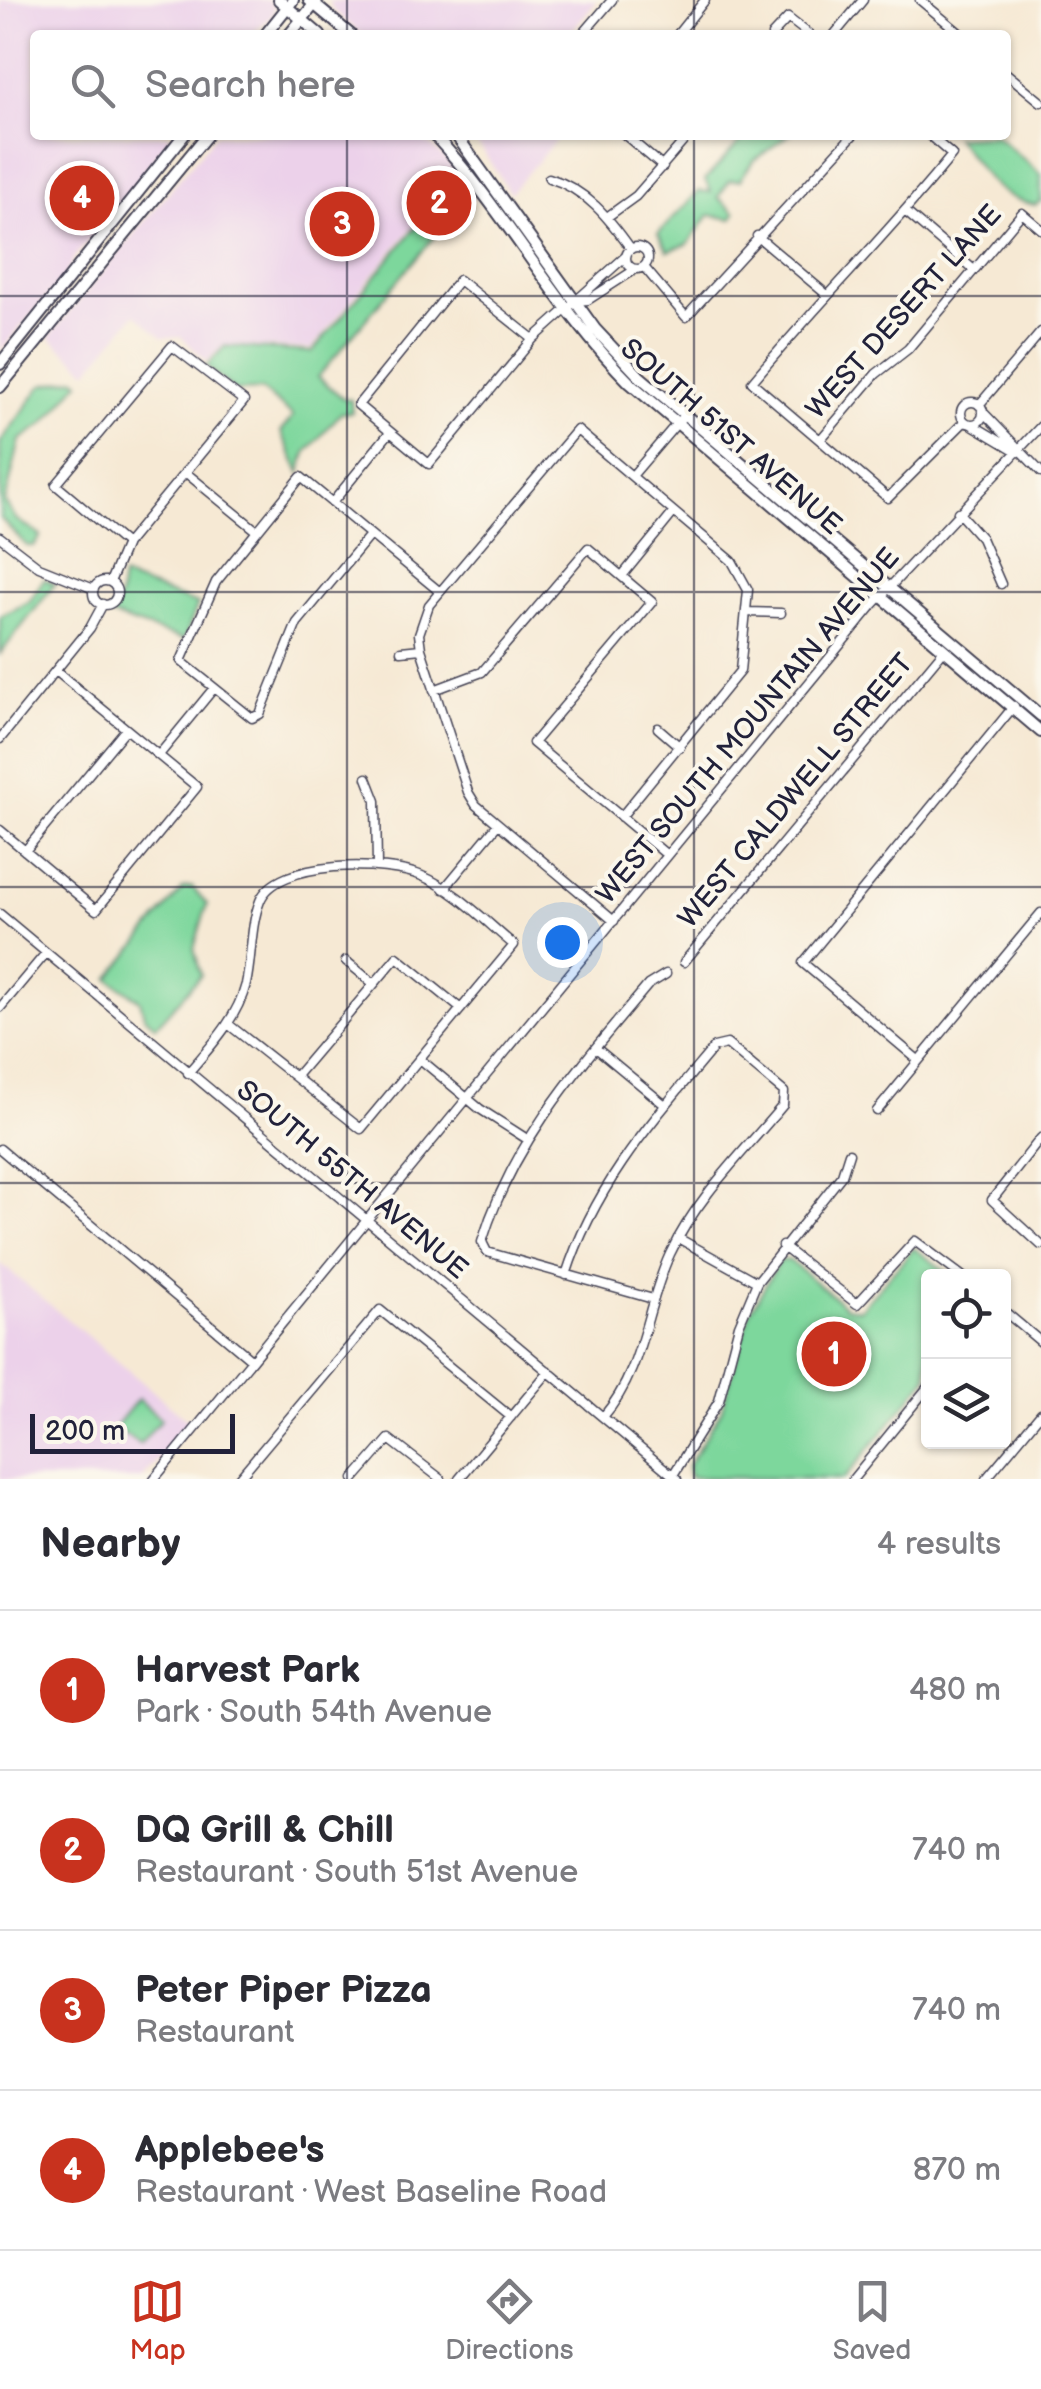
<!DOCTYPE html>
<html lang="en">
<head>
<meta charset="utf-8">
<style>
  body { margin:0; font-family:"Balsamiq Sans",sans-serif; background:#f2f2f3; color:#2b2b33 }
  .controls { position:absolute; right:30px; bottom:30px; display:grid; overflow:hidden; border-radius:10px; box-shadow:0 2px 8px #0004 }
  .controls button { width:90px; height:90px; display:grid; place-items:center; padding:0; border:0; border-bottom:2px solid #e1e1e2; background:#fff; color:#2b2b33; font:50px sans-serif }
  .scale { position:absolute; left:30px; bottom:25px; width:205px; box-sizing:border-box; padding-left:10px; border:5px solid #22223b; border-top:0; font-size:28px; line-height:35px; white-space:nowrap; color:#22223b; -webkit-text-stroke:8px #fbf7ec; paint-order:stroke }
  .you { position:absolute; left:562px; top:942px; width:35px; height:35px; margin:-25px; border:8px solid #fff; border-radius:50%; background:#1a73e8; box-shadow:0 0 0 15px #1a73e833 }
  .badge { display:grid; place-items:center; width:65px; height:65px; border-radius:50%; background:#c8321e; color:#fff; font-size:32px; font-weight:700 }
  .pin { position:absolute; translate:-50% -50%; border:5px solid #fff; box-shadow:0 2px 10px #0006 }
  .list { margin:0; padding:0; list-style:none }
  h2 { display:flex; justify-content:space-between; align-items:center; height:130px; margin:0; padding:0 40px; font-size:42px }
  h2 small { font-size:32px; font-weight:400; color:#7c7c81 }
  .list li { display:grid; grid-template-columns:65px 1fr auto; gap:30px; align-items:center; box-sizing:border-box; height:160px; padding:0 40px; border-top:2px solid #e1e1e2 }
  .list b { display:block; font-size:38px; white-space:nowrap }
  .list p { margin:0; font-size:32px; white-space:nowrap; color:#7c7c81 }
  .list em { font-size:32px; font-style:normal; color:#7c7c81 }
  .icon { flex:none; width:55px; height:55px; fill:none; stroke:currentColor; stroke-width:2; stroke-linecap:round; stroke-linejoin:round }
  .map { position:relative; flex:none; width:1041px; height:1479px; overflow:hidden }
  .search { position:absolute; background:#fff; box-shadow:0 2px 8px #0004; left:30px; right:30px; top:30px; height:110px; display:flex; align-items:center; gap:25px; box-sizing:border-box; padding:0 35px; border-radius:10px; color:#7c7c81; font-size:38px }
  .sheet { height:770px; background:#fff }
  nav { display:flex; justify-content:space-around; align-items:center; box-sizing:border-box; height:140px; border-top:2px solid #e1e1e2; background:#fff; font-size:28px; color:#7c7c81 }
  nav a { display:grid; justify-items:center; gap:5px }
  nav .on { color:#c8321e }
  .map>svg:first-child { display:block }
  .built { fill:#ecd1ea }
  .green { fill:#7dd79c; stroke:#507c6c; stroke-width:2.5 }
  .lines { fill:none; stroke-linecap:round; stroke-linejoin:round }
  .minor-casing { stroke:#424052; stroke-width:11 }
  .major-casing { stroke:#424052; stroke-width:14 }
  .minor { stroke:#fff; stroke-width:8 }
  .major { stroke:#fff; stroke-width:10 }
  .grid { fill:none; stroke:#22223b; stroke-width:2.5; stroke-opacity:0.55 }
  .labels { text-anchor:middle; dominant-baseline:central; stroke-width:8; stroke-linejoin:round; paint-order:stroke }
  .street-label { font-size:28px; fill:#22223b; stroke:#fbf7ec }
</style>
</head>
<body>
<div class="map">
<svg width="1041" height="1479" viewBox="0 0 1041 1479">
  <rect width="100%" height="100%" fill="#fbf7ec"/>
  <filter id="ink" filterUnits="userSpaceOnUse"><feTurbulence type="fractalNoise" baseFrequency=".01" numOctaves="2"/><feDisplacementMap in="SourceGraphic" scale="20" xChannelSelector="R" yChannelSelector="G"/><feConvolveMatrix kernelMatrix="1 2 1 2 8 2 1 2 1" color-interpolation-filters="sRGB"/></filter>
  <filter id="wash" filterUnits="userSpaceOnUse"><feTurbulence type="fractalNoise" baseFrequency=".0048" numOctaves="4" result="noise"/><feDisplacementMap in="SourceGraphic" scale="40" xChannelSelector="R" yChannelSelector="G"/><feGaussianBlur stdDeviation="2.25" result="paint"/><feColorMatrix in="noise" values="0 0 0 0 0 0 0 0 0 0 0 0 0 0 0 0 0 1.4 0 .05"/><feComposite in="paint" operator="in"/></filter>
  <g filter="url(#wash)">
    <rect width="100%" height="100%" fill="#f6e9d4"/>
    <path class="built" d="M0 0H269L274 7 272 16 251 35H35V135H171L117 210 75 256 64 278 0 351Z
      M597 0 568 35H362L332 9 329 1Z
      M216 135H419L454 167 477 196 439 222 412 228 311 349 224 345 207 361 181 337H162L135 314 88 371 49 337Z
      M467 135H555L556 140 510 193 481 148Z
      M0 1263 191 1423 142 1479H0Z"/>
    <path class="green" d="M746 135H789L753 161 740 180H730L718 197 736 213 732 219 709 215 688 244 668 251 658 234 699 191 711 192 705 180Z
      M995 135 1041 174V201L1035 205C991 196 981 168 955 137Z
      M417 226 434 237 318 377 343 398 351 400 352 412 341 413 306 453 300 473 281 432 293 416 262 390 235 391 206 366 225 346 312 352Z
      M75 378 80 382 45 423 20 440 5 502 16 519 41 536 34 546H27L0 518V443L42 385Z
      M122 577 198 604 184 640 109 615 119 598Z
      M44 579 55 584 0 654V616L29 602Z
      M192 887 207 904 194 948 201 975 156 1026 144 1016 140 1000 109 979 183 888Z
      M914 1248 952 1276H928V1377L844 1479 689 1477 687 1467 721 1411 750 1312 779 1261 789 1260 846 1307 860 1309Z
      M138 1399 161 1419 140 1444 114 1428Z"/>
  </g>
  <g filter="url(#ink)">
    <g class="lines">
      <g class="minor-casing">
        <path id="minor" d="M920 0 962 35
          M582 35 612 0
          M677 35 705 0
          M772 35 788 18 810 35
          M834 35 863 0
          M1006 73 1041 102
          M625 135 663 167
          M929 135 952 155C888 234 817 304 752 382L888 498 964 422
          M549 178C586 189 609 218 631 249
          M906 212 974 270
          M607 217 636 196 689 135
          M757 236 826 294
          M626 258a11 11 0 1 1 22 0a11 11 0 1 1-22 0Z
          M644 267 686 317 853 135
          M575 301 588 300 636 269
          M533 339 459 280 358 405 429 464 533 339 626 256
          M961 413a11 11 0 1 1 22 0a11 11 0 1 1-22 0Z
          M979 405 1041 332
          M982 411 1041 472
          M971 424 1018 452
          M820 440 876 374 908 349 1022 213 1041 229
          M185 472 256 530
          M632 476 684 415
          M332 503 390 432
          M958 512 981 538 1001 584
          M370 535 297 623 260 714 252 718 181 661 216 582 301 477 440 592
          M0 537 39 567 94 589
          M622 576 674 512
          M93 593a12 12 0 1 1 24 0a12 12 0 1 1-24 0Z
          M110 582 126 544 244 401 172 346 56 485 126 544
          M748 612 781 613
          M401 651 421 649
          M434 690 482 672 588 548 652 602 533 743 667 855
          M658 728 680 747
          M0 739 90 628 103 604
          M159 755 214 688
          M367 778 376 801 377 867
          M0 830 96 910 197 787 56 671
          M25 851 126 729
          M444 889 498 824
          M0 914 677 1479
          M614 921 476 805 468 792 421 649 419 634 429 605 577 430 732 561 748 590 740 671 621 817
          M346 961 374 984
          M684 962 944 650
          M0 1008 46 953
          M596 1048 665 1105
          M420 1059 480 1109 527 1139
          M918 1060 803 963 1014 706
          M188 1073C211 1046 237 1019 246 984 252 958 250 926 260 901 276 859 388 861 422 876 456 890 486 922 514 945L361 1129 228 1024
          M296 1076 397 957 461 1009
          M877 1111 1041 913
          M1041 1138 992 1200 1041 1245
          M0 1149 252 1360
          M678 1238 757 1282
          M782 1246 857 1304 915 1241 962 1276
          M566 1275C595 1184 654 1119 714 1047L727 1044 784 1092 783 1105C744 1152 696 1198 670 1254 644 1310 645 1368 603 1417
          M653 1299 487 1252 482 1242C513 1140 581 1065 648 985L666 974
          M1004 1311 1041 1342
          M673 1475 719 1401 739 1325 757 1282 842 1175 849 1153
          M154 1479 873 605 1041 426
          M238 1479 380 1310 511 1417
          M354 1479 389 1439 441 1479
          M459 1479 549 1371
          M853 1479 928 1387
          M986 1479 1041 1413"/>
      </g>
      <g class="major-casing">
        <path id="major" d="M279 0 320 35
          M309 0 351 35
          M265 35 293 0
          M289 35 317 1
          M434 135C507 212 555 308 630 383L1041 732
          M456 135 595 329 639 376 1041 716
          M0 364 184 135
          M0 387 207 135"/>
      </g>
      <use href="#minor" class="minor"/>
      <use href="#major" class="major"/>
    </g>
  </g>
  <path class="grid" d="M347 0V35M694 0V35M347 135V1479M694 135V1479M0 296H1041M0 592H1041M0 887H1041M0 1183H1041"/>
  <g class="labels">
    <g class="street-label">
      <text transform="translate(904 312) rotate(-48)">WEST DESERT LANE</text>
      <text transform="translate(731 437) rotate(41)">SOUTH 51ST AVENUE</text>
      <text transform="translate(748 726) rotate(-50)">WEST SOUTH MOUNTAIN AVENUE</text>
      <text transform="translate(796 791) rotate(-50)">WEST CALDWELL STREET</text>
      <text transform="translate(352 1180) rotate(40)">SOUTH 55TH AVENUE</text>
    </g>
  </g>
</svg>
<div class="controls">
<button><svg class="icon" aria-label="locate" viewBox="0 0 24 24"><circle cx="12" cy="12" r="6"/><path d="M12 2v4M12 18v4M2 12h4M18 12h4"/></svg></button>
<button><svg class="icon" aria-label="layers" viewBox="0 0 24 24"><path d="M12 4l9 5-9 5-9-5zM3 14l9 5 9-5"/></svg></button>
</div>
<div class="scale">200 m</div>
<div class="you"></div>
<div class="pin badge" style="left:834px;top:1354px">1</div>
<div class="pin badge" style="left:439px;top:203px">2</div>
<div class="pin badge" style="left:342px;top:224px">3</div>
<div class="pin badge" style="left:82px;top:198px">4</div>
<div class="search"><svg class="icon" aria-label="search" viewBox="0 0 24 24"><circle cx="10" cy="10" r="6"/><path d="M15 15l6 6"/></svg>Search here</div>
</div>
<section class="sheet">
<h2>Nearby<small>4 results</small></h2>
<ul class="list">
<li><span class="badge">1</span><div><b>Harvest Park</b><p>Park · South 54th Avenue</p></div><em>480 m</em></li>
<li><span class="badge">2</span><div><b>DQ Grill &amp; Chill</b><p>Restaurant · South 51st Avenue</p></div><em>740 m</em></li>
<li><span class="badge">3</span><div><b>Peter Piper Pizza</b><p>Restaurant</p></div><em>740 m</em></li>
<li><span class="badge">4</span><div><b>Applebee's</b><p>Restaurant · West Baseline Road</p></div><em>870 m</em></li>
</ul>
</section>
<nav>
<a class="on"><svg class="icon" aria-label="map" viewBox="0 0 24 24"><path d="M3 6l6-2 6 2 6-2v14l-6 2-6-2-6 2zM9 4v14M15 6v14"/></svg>Map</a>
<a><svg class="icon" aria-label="directions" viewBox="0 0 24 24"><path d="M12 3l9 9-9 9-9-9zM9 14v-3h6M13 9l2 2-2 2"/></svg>Directions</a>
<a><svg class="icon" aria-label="saved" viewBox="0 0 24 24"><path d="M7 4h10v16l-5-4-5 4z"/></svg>Saved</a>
</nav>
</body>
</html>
